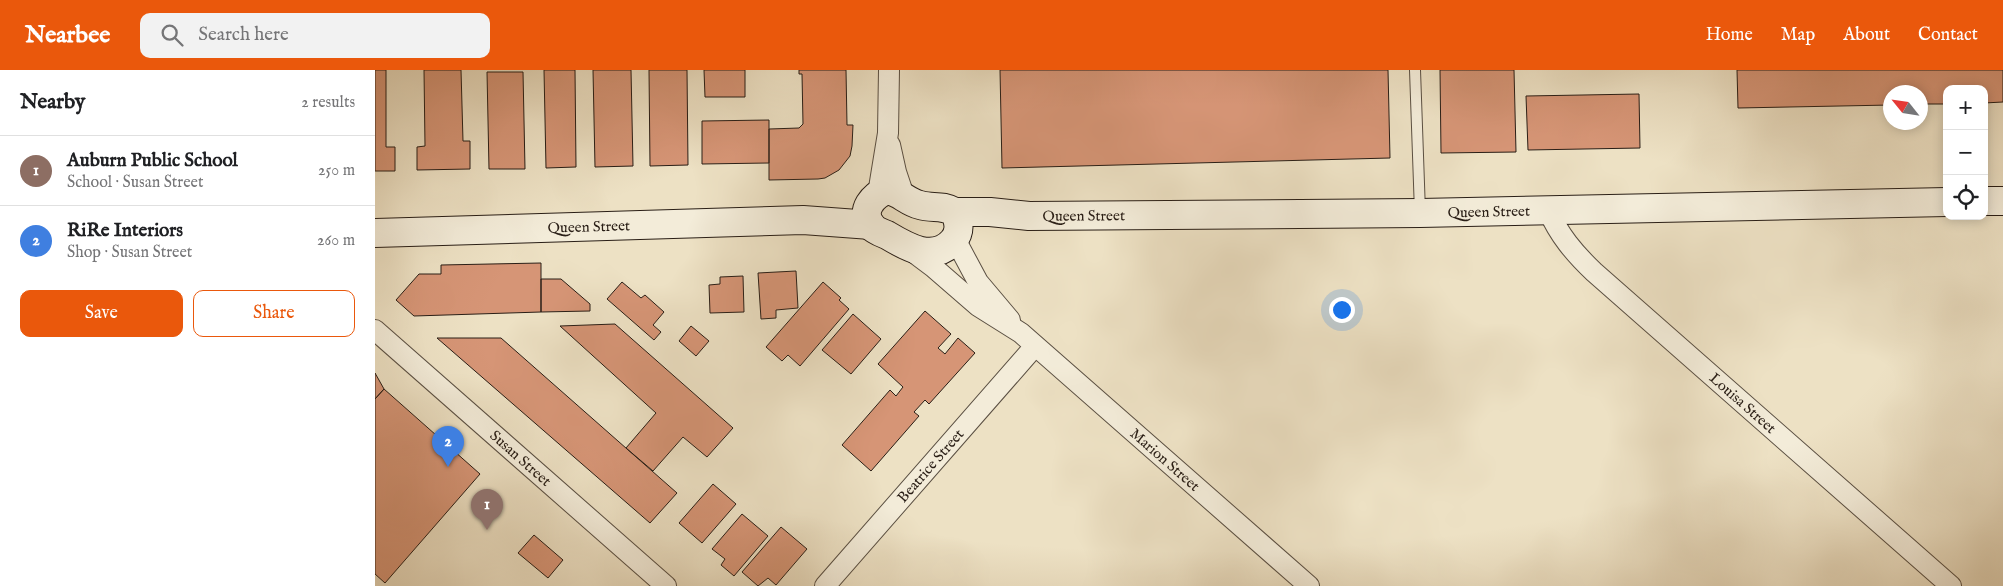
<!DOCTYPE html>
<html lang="en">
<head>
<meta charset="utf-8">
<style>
  body { margin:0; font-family:"IM FELL English",serif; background:#f2f2f2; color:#202124 }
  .controls { position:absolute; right:15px; top:15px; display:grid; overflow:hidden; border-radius:10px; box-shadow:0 2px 12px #0003 }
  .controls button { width:45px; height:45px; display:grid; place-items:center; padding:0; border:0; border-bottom:1px solid #e0e0e0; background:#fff; color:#202124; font:25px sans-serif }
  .compass { position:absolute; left:1508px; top:15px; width:45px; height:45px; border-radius:50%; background:#fff; box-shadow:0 2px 12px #0003; rotate:300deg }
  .you { position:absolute; left:966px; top:239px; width:18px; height:18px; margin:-12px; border:4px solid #fff; border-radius:50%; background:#1a73e8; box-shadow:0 0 0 8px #1a73e833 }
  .badge { display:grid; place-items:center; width:32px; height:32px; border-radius:50%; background:#ea580c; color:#fff; font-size:16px; font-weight:700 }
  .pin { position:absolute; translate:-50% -41px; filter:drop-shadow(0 1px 2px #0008) }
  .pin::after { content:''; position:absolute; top:26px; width:18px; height:15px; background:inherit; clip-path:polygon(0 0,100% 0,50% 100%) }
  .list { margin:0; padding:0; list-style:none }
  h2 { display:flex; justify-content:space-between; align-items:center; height:65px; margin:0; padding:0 20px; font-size:21px }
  h2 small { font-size:16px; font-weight:400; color:#757577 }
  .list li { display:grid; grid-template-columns:32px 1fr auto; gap:15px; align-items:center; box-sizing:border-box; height:70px; padding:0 20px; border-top:1px solid #e0e0e0 }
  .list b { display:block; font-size:19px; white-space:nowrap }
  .list p { margin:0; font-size:16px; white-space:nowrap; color:#757577 }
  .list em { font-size:16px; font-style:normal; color:#757577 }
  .actions { display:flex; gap:10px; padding:15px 20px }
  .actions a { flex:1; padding:11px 0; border:1px solid #ea580c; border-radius:10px; text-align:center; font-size:18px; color:#ea580c }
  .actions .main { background:#ea580c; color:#fff }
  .icon { flex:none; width:28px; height:28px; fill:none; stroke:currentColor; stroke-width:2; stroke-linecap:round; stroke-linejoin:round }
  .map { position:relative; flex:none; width:1628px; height:516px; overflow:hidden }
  header { display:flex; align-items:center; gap:30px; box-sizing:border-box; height:70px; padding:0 25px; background:#ea580c; color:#fff }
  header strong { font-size:24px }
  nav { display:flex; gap:28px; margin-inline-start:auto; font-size:18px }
  .search { width:350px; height:45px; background:#f2f2f2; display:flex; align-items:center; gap:12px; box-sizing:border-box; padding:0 18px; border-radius:10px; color:#757577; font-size:19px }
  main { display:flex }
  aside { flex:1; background:#fff }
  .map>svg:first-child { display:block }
  .building { fill:#d69576; stroke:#291e16 }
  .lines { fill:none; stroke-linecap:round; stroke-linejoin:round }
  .lane-casing { stroke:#5a4f42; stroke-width:12 }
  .street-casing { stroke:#5a4f42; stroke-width:22 }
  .secondary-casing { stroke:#291e16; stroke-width:30 }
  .lane { stroke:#f3ecd9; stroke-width:10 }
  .street { stroke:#f3ecd9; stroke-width:20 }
  .secondary { stroke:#f3ecd9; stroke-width:28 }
  .labels { text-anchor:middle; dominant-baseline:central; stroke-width:4; stroke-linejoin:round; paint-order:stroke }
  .street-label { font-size:15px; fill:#291e16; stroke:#f3ecd9 }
</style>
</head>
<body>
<header>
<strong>Nearbee</strong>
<div class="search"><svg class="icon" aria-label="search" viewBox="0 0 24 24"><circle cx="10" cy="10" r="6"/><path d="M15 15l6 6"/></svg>Search here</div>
<nav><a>Home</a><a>Map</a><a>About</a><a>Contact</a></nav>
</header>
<main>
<aside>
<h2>Nearby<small>2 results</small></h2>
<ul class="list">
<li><span class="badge" style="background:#8d6e63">1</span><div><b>Auburn Public School</b><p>School · Susan Street</p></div><em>250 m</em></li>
<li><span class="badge" style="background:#3f7fe0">2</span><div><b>RiRe Interiors</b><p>Shop · Susan Street</p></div><em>260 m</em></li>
</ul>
<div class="actions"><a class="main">Save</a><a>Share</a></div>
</aside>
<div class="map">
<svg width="1628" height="516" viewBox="0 0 1628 516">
  <rect width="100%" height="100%" fill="#ede1c4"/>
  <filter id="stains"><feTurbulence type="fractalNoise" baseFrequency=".004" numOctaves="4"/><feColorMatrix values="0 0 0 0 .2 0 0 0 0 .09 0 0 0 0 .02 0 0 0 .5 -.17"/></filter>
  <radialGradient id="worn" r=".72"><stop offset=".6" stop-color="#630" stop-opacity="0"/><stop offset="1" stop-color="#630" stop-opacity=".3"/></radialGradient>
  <path class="building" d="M0 0H11V77H20V101H0Z
    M49 0H86L88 71H95V99L42 100V77L50 76Z
    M169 0H200L201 97 171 98Z
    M218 0H256L258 96 220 97Z
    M274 0H312L313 95 275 96Z
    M329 0H370V27H330Z
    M424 0H471L472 55H478L477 76 475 86 464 100 450 108 443 109 394 110V59L424 58 428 54 427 4H424Z
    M625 0H1013L1015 88 627 98Z
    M1065 0H1139L1141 82 1066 83Z
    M1362 0H1628V32L1609 33V19H1572V34H1546V22H1516V35L1363 38Z
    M112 2H148L150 99H114Z
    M1264 24 1265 78 1153 80 1151 26Z
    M394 50V93L327 94V51Z
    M166 193V242L39 246 21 230 44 204H66V195Z
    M421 201 423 238 401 240V248L386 249 383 203Z
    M368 206 369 242 335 243 334 215 345 214V207Z
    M166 209H186L215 234V241L166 242Z
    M247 212 266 228 270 225 289 242 278 255 286 262 279 270 232 229Z
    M448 212 466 228 464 230 474 239 425 296 413 285 407 291 391 277Z
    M550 241 576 264 563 278 570 284 583 268 600 283 554 334 550 330 539 342 544 346 496 401 467 375 515 320 521 326 528 317 503 294Z
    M478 244 506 269 476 304 447 280Z
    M240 254 358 358 332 387 308 367 278 401 251 378 281 343 185 256Z
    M316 256 334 271 321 286 304 271Z
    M62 268H126L302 423 275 453Z
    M0 303 9 319 0 329Z
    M9 319 105 404 10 513 0 504V329Z
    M338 414 361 434 327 473 304 453Z
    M367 444 393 466 359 506 346 495 350 489 337 479Z
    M406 457 432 479 401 515 393 508 383 516 367 502Z
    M159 465 188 490 173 508 143 483Z"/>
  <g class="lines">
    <g class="lane-casing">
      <path id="lane" d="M1040 0 1045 142"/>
    </g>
    <g class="street-casing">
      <g id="street">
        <path d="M515 75 521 102 529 126"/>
        <path d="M503 124 513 63 514 0"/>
        <path id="s1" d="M1173 140C1184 165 1199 183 1219 202L1576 516"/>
        <path d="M580 169 603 212 635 250"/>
        <path id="s2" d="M534 179 558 197 603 236 646 263 934 516"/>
        <path id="s3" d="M0 260 291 516"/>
        <path id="s4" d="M450 516 660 276"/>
      </g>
    </g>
    <g class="secondary-casing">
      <g id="secondary">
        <path d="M512 120C525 122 532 132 545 135 558 139 566 134 580 142 584 153 586 161 578 171 559 193 532 177 512 165 507 163 499 160 496 156 484 140 499 125 512 120Z"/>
        <path d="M1609 131H1628"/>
        <path id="s5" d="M580 142H615L654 146 1045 143 1572 132"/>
        <path id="s6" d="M0 163 428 150 496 155"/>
      </g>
    </g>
    <use href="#lane" class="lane"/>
    <use href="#street" class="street"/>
    <use href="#secondary" class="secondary"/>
  </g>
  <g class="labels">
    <g class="street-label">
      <text stroke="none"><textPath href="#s5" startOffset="534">Queen Street</textPath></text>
      <text stroke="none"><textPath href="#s5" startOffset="129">Queen Street</textPath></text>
      <text stroke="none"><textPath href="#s6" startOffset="214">Queen Street</textPath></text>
      <text stroke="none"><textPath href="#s1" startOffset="276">Louisa Street</textPath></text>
      <text stroke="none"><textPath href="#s3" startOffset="194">Susan Street</textPath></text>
      <text stroke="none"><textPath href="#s2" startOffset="332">Marion Street</textPath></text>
      <text stroke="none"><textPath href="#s4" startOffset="160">Beatrice Street</textPath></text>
    </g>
  </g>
  <rect width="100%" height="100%" filter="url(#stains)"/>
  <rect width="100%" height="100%" fill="url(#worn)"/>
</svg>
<div class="controls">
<button>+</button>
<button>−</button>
<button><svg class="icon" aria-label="locate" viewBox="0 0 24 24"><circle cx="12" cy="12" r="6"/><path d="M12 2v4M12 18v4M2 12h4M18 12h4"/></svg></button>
</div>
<svg class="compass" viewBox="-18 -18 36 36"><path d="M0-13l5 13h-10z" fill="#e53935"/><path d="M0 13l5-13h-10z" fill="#757577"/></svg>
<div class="you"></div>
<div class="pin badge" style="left:112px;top:460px;background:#8d6e63">1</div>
<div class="pin badge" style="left:73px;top:397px;background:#3f7fe0">2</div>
</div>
</main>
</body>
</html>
